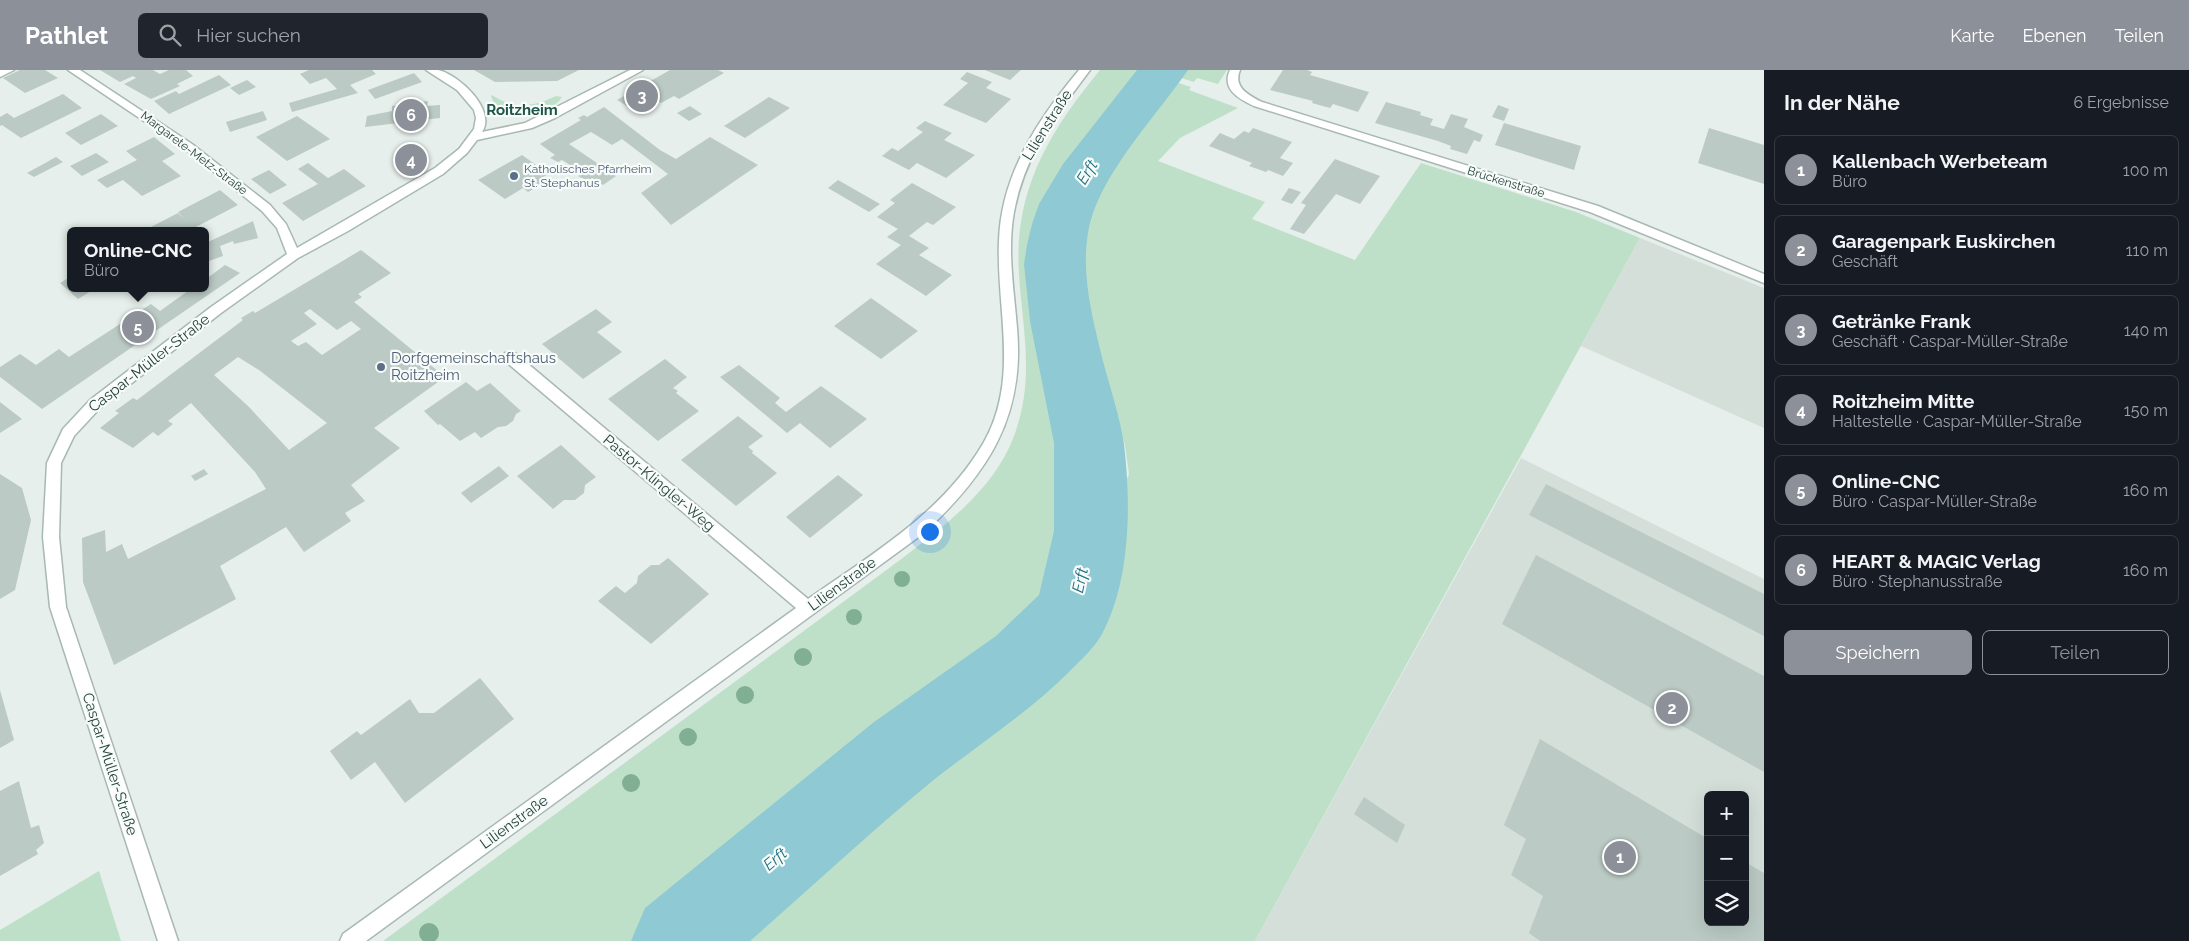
<!DOCTYPE html>
<html lang="de">
<head>
<meta charset="utf-8">
<style>
  body { margin:0; font-family:Raleway,sans-serif; background:#20242c; color:#f1f3f6 }
  .controls { position:absolute; right:15px; bottom:15px; display:grid; overflow:hidden; border-radius:8px; box-shadow:0 5px 20px #0002 }
  .controls button { width:45px; height:45px; display:grid; place-items:center; padding:0; border:0; border-bottom:1px solid #363941; background:#171b24; color:#f1f3f6; font:25px sans-serif }
  .you { position:absolute; left:929px; top:461px; width:18px; height:18px; margin:-12px; border:4px solid #fff; border-radius:50%; background:#1a73e8; box-shadow:0 0 0 8px #1a73e833 }
  .badge { display:grid; place-items:center; width:32px; height:32px; border-radius:50%; background:#8c9099; color:#fff; font-size:16px; font-weight:700 }
  .pin { position:absolute; translate:-50% -50%; border:2px solid #fff; box-shadow:0 1px 5px #0006 }
  .popup { position:absolute; left:67px; top:157px; width:142px; height:65px; box-sizing:border-box; display:grid; place-content:center; border-radius:8px; background:#171b24; filter:drop-shadow(0 1px 4px #0005); font-size:16px; white-space:nowrap; color:#9ea1a6 }
  .popup b { font-size:19px; color:#f1f3f6 }
  .popup::after { content:''; position:absolute; left:50%; top:100%; margin-left:-10px; border:10px solid transparent; border-top-color:#171b24 }
  .list { margin:0; padding:0; list-style:none }
  h2 { display:flex; justify-content:space-between; align-items:center; height:65px; margin:0; padding:0 20px; font-size:21px }
  h2 small { font-size:16px; font-weight:400; color:#9ea1a6 }
  .list li { display:grid; grid-template-columns:32px 1fr auto; gap:15px; align-items:center; box-sizing:border-box; height:70px; margin:0 10px 10px; padding:0 10px; border:1px solid #363941; border-radius:8px }
  .list b { display:block; font-size:19px; white-space:nowrap }
  .list p { margin:0; font-size:16px; white-space:nowrap; color:#9ea1a6 }
  .list em { font-size:16px; font-style:normal; color:#9ea1a6 }
  .actions { display:flex; gap:10px; padding:15px 20px }
  .actions a { flex:1; padding:11px 0; border:1px solid #8c9099; border-radius:8px; text-align:center; font-size:18px; color:#8c9099 }
  .actions .main { background:#8c9099; color:#fff }
  .icon { flex:none; width:28px; height:28px; fill:none; stroke:currentColor; stroke-width:2; stroke-linecap:round; stroke-linejoin:round }
  .map { position:relative; flex:none; width:1764px; height:871px; overflow:hidden }
  header { display:flex; align-items:center; gap:30px; box-sizing:border-box; height:70px; padding:0 25px; background:#8c9099; color:#fff }
  header strong { font-size:24px }
  nav { display:flex; gap:28px; margin-inline-start:auto; font-size:18px }
  .search { width:350px; height:45px; background:#20242c; display:flex; align-items:center; gap:12px; box-sizing:border-box; padding:0 18px; border-radius:8px; color:#9ea1a6; font-size:19px }
  main { display:flex }
  aside { flex:1; background:#171b24 }
  .map>svg:first-child { display:block }
  .built { fill:#d4dfda; fill-rule:evenodd }
  .green { fill:#bfe0c8 }
  .lines { fill:none; stroke-linecap:round; stroke-linejoin:round }
  .river { fill:#8ec9d4; fill-rule:evenodd }
  .building { fill:#bbcac4; fill-rule:evenodd }
  .street-casing { stroke:#a8b8b2; stroke-width:3 }
  .street { fill:#fff; fill-rule:evenodd }
  .tree { fill:#80af93 }
  .service-dot { fill:#5c6f8a; stroke:#f7fbf9; stroke-width:2 }
  .labels { text-anchor:middle; dominant-baseline:central; stroke-width:4.5; stroke-linejoin:round; paint-order:stroke }
  .far-street-label { font-size:12px; fill:#24423a; stroke:#f7fbf9 }
  .far-service-label { font-size:12px; fill:#4e5e75; stroke:#f7fbf9; text-anchor:start }
  .far-quarter-label { font-size:15px; font-weight:bold; fill:#1f5548; stroke:#f7fbf9 }
  .street-label { font-size:15px; fill:#24423a; stroke:#f7fbf9 }
  .service-label { font-size:15px; fill:#4e5e75; stroke:#f7fbf9; text-anchor:start }
  .water-label { font-size:16px; font-style:italic; fill:#1c6f80; stroke:#f7fbf9 }
</style>
</head>
<body>
<header>
<strong>Pathlet</strong>
<div class="search"><svg class="icon" aria-label="search" viewBox="0 0 24 24"><circle cx="10" cy="10" r="6"/><path d="M15 15l6 6"/></svg>Hier suchen</div>
<nav><a>Karte</a><a>Ebenen</a><a>Teilen</a></nav>
</header>
<main>
<div class="map">
<svg width="1764" height="871" viewBox="0 0 1764 871">
  <rect width="100%" height="100%" fill="#e6efeb"/>
  <path class="built" d="M1640 168 1764 218V358L1581 276Z
    M1521 388 1764 509V871H1255ZM1708 725H1745V852H1708Z"/>
  <path class="green" d="M1100 0H1138L1146 3 1073 96 1061 117 1051 140 1047 159 1044 219 1050 261 1055 284 1063 346 1066 452 1062 525 1047 545 1003 584 909 658 654 871H383L900 490C943 457 994 420 1014 366 1035 309 1023 263 1019 205 1013 121 1049 62 1100 0Z
    M1182 0H1227L1218 14 1197 8 1194 12 1178 7Z
    M1166 9 1191 17 1189 20 1238 38 1180 68 1158 91 1265 132 1252 149 1355 190 1421 93 1576 142 1640 168 1255 871H706L866 735 894 708 1042 605 1070 580 1085 564 1091 552 1118 485 1115 438 1129 404 1125 375 1119 356 1091 290 1080 257 1068 183 1072 158 1079 139 1116 81 1148 41Z
    M492 25C515 40 533 37 556 26L562 27C549 48 499 53 491 26Z
    M99 801 121 871H0V860Z"/>
  <g class="lines">
    <path class="river" d="M1137 0H1188C1157 45 1104 100 1090 153 1079 199 1092 246 1103 291 1110 318 1120 347 1124 374 1131 433 1131 510 1102 564 1094 578 1081 590 1070 601 1030 641 981 673 936 708 872 760 812 817 750 871H631L645 838 874 652 996 566 1039 525 1054 461V373L1030 251 1024 194 1027 175 1032 154 1039 134 1063 94Z"/>
  </g>
  <path class="building" d="M20 0H45L58 8 25 23 3 8Z
    M100 0H153L160 4 169 0H186L193 6 177 14 180 16 151 29 124 14 136 8 133 6 120 12Z
    M309 0H372L376 4 350 15 358 23 292 42 289 33 337 19 326 8 310 14 300 4Z
    M474 0H579L557 11 495 12Z
    M670 0H718L724 3 679 29 674 26 661 33 656 30 637 42 617 30Z
    M985 0H1021L1010 10Z
    M1283 0H1307L1312 2 1310 5 1369 22 1358 42 1333 34 1330 38 1312 33 1313 31 1270 20Z
    M967 2 992 12 986 18 1011 29 986 53 943 35 968 13 960 9Z
    M414 3 422 12 375 29 368 20Z
    M219 5 231 15 169 44 154 31 176 21 179 24Z
    M247 10 256 17 239 25 230 18Z
    M63 24 82 38 21 68 2 55 0 56V47L7 43 14 48Z
    M769 27 790 38 745 68 724 56Z
    M428 31 427 36 440 35V48L365 57 367 46 392 41V36Z
    M1386 32 1421 42 1420 45 1433 49 1430 55 1444 59 1451 44 1468 49 1464 57 1483 65 1480 72 1474 70 1467 84 1450 79 1451 76 1438 71 1375 53Z
    M1498 35 1509 39 1504 51 1492 47Z
    M690 36 702 44 689 51 677 43Z
    M604 37 660 80 676 89 710 67 758 95 671 155 641 123 668 104 622 69 612 75 591 62 569 74 616 106 603 115 592 108 588 111 578 106 583 103 562 90 558 92 550 88 555 85 540 74 581 50 578 48 584 45 587 47Z
    M263 41 267 50 230 62 226 52Z
    M101 44 118 56 81 75 65 63Z
    M297 46 330 69 287 91 256 67Z
    M925 51 952 63 944 70 975 85 946 108 917 93 909 100 882 86 892 78 898 81 923 62 916 58Z
    M1504 53 1581 76 1574 100 1495 75Z
    M1253 58 1292 72 1280 88 1293 93 1283 106 1268 100 1266 102 1249 96 1252 93 1209 76 1220 63 1234 69 1244 61 1249 63Z
    M1709 58 1764 75V114L1698 93Z
    M154 67 175 84 162 91 181 106 142 126 123 110 107 118 97 110 137 90 126 81Z
    M96 83 109 92 82 106 70 96Z
    M522 85 549 104 539 109 544 113 528 122 523 118 505 129 478 110Z
    M56 87 63 92 34 107 27 103Z
    M1335 89 1380 106 1360 134 1336 124 1304 164 1290 159 1306 135 1301 133Z
    M308 93 328 108 344 99 366 116 303 151 282 133 318 114 298 99Z
    M269 100 287 115 270 124 251 109Z
    M838 110 880 134 869 142 828 118Z
    M912 113 956 137 933 155 927 152 909 166 929 178 919 185 952 205 926 226 876 194 901 175 887 167 898 159 877 147 895 133 890 130Z
    M1289 118 1301 122 1292 134 1281 130Z
    M220 120 238 135 194 158 196 161H155L151 157 178 143 184 149 178 142Z
    M253 151 258 168 234 174 233 171 220 176 223 186 206 192V170L208 172Z
    M361 180 391 203 358 224 362 227 354 232 445 307 374 358 400 378 351 415 365 431 345 443 351 451 304 482 286 457 220 496 236 529 114 595 83 512 82 468 105 460 106 482 122 474 128 489 266 419 255 402 191 333 168 351 173 354 158 366 153 362 133 378 100 358 119 343 115 341 133 328 137 330 243 250 241 248 253 241 255 243ZM310 239 337 260 351 251 361 259 322 285 306 272 298 276 291 271 317 254 304 243ZM238 287 259 300 327 353 289 380 248 336 214 305Z
    M225 195 240 203 42 339 0 307V297L20 284 36 295 59 279 69 287 151 234 160 241 192 218H206V209Z
    M70 207V218H96L78 229 60 213Z
    M871 228 918 261 881 289 834 256Z
    M596 239 612 252 597 262 622 282 583 309 542 274Z
    M665 289 687 307 673 318 678 321 676 323 699 341 658 371 608 329Z
    M739 295 780 328 775 333 786 342 821 316 867 349 830 378 800 353 787 363 720 307Z
    M466 312 477 321 490 313 521 341 516 344 513 351 506 356 498 357 481 368 475 362 460 371 440 354 438 355 424 341Z
    M0 332 22 349 0 363Z
    M738 346 763 366 748 377 753 381 752 383 777 403 736 436 681 390Z
    M561 375 596 407 585 415 584 423 575 430H564L553 439 517 406Z
    M499 396 509 406 471 433 461 423Z
    M204 399 208 404 195 411 191 406Z
    M0 404 22 418 31 450 15 520 0 529Z
    M838 405 863 425 810 468 786 447Z
    M1546 414 1764 524V566L1529 445Z
    M1536 485 1764 606V702L1502 554Z
    M668 488 709 524 651 574 598 531 616 516 625 523 637 513 638 506 651 495H659Z
    M480 608 514 649 405 733 375 692 351 710 330 681 357 661 361 665 410 629 419 643H434Z
    M0 620 14 670 0 678Z
    M1540 669 1708 769V852H1745V792L1764 803V871H1540L1529 863 1543 826 1511 805 1526 769 1504 755Z
    M19 711 31 758 39 755 44 773 36 780 38 784 0 806V721Z
    M1364 727 1405 755 1397 773 1354 744Z"/>
  <g class="lines">
    <g class="street-casing">
      <path id="street" d="M0 0H14L0 7Z
        M68 0H80L192 74 270 135 286 154 297 178 435 98 459 79 474 59 476 48 474 40 457 20 426 0C429 0 434 0 438 0 458 4 497 40 482 62L525 53 630 0H643L555 48 532 58 477 70 467 83 443 104 348 161 298 188 221 243 100 338 74 366 61 393 59 467 66 537 178 871H158L50 537 43 467 47 393 63 359 90 330 211 237 287 184 277 158 262 141 184 78Z
        M1079 0H1090C1056 46 1025 83 1014 142 1007 180 1014 220 1017 258 1025 348 987 404 924 463L366 871H340L343 864 796 538 505 291 503 287 505 283H515L808 529C872 484 944 442 984 372 1020 308 996 239 999 171 1001 105 1038 49 1079 0Z
        M1230 0H1240C1233 17 1248 25 1262 32L1598 136 1764 204V213L1590 142 1254 36C1239 29 1221 19 1230 0Z"/>
    </g>
    <use href="#street" class="street"/>
  </g>
  <g class="tree">
    <circle cx="902" cy="509" r="8"/>
    <circle cx="854" cy="547" r="8"/>
    <circle cx="803" cy="587" r="9"/>
    <circle cx="745" cy="625" r="9"/>
    <circle cx="688" cy="667" r="9"/>
    <circle cx="631" cy="713" r="9"/>
    <circle cx="429" cy="863" r="10"/>
  </g>
  <g class="service-dot">
    <circle cx="514" cy="106" r="5"/>
    <circle cx="381" cy="297" r="5"/>
  </g>
  <g class="labels">
    <g class="far-street-label">
      <text transform="translate(194 83) rotate(37)">Margarete-Metz-Straße</text>
      <text transform="translate(1506 112) rotate(17)">Brückenstraße</text>
    </g>
    <g class="far-service-label">
      <text x="524" y="99">Katholisches Pfarrheim<tspan x="524" dy="14">St. Stephanus</tspan></text>
    </g>
    <g class="far-quarter-label">
      <text x="522" y="40">Roitzheim</text>
    </g>
    <g class="street-label">
      <text transform="translate(1047 55) rotate(-58)">Lilienstraße</text>
      <text transform="translate(149 293) rotate(-38)">Caspar-Müller-Straße</text>
      <text transform="translate(659 413) rotate(40)">Pastor-Klingler-Weg</text>
      <text transform="translate(842 514) rotate(-36)">Lilienstraße</text>
      <text transform="translate(110 694) rotate(72)">Caspar-Müller-Straße</text>
      <text transform="translate(514 752) rotate(-36)">Lilienstraße</text>
    </g>
    <g class="service-label">
      <text x="391" y="288">Dorfgemeinschaftshaus<tspan x="391" dy="17">Roitzheim</tspan></text>
    </g>
    <g class="water-label">
      <text transform="translate(1087 102) rotate(-58)">Erft</text>
      <text transform="translate(1080 510) rotate(-78)">Erft</text>
      <text transform="translate(775 789) rotate(-40)">Erft</text>
    </g>
  </g>
</svg>
<div class="controls">
<button>+</button>
<button>−</button>
<button><svg class="icon" aria-label="layers" viewBox="0 0 24 24"><path d="M12 4l9 5-9 5-9-5zM3 14l9 5 9-5"/></svg></button>
</div>
<div class="you"></div>
<div class="pin badge" style="left:1620px;top:787px">1</div>
<div class="pin badge" style="left:1672px;top:638px">2</div>
<div class="pin badge" style="left:642px;top:26px">3</div>
<div class="pin badge" style="left:411px;top:90px">4</div>
<div class="pin badge" style="left:138px;top:257px">5</div>
<div class="popup"><b>Online-CNC</b>Büro</div>
<div class="pin badge" style="left:411px;top:45px">6</div>
</div>
<aside>
<h2>In der Nähe<small>6 Ergebnisse</small></h2>
<ul class="list">
<li><span class="badge">1</span><div><b>Kallenbach Werbeteam</b><p>Büro</p></div><em>100 m</em></li>
<li><span class="badge">2</span><div><b>Garagenpark Euskirchen</b><p>Geschäft</p></div><em>110 m</em></li>
<li><span class="badge">3</span><div><b>Getränke Frank</b><p>Geschäft · Caspar-Müller-Straße</p></div><em>140 m</em></li>
<li><span class="badge">4</span><div><b>Roitzheim Mitte</b><p>Haltestelle · Caspar-Müller-Straße</p></div><em>150 m</em></li>
<li><span class="badge">5</span><div><b>Online-CNC</b><p>Büro · Caspar-Müller-Straße</p></div><em>160 m</em></li>
<li><span class="badge">6</span><div><b>HEART &amp; MAGIC Verlag</b><p>Büro · Stephanusstraße</p></div><em>160 m</em></li>
</ul>
<div class="actions"><a class="main">Speichern</a><a>Teilen</a></div>
</aside>
</main>
</body>
</html>
